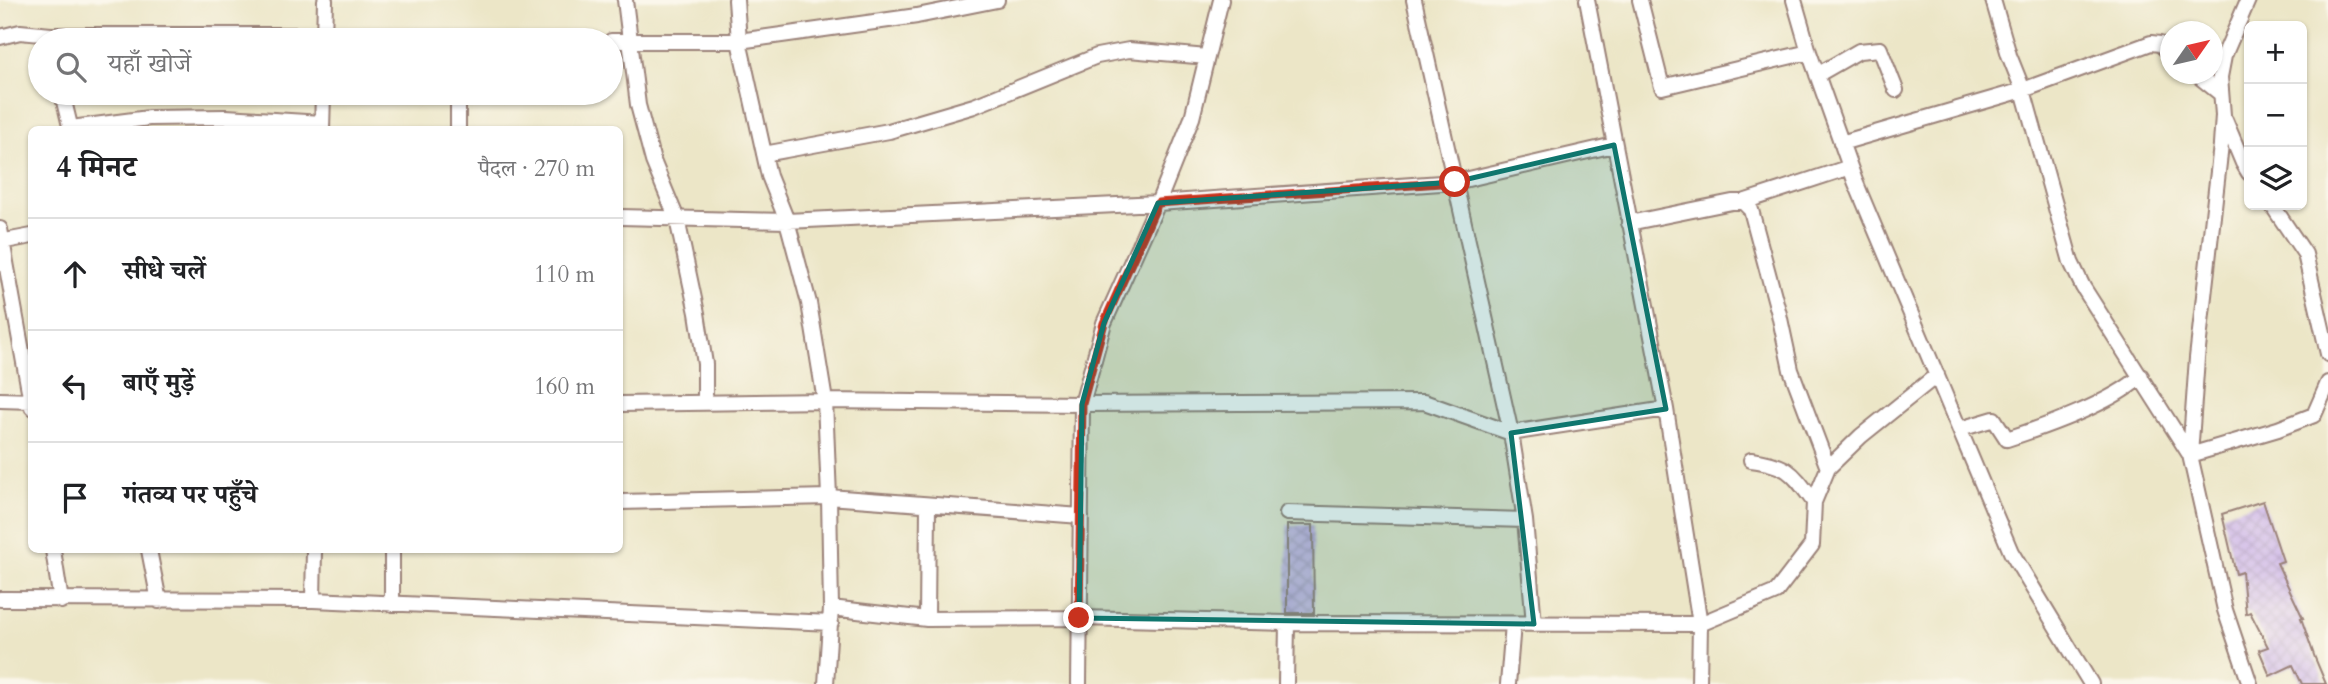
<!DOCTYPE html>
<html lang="hi">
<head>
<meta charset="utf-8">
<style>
  body { margin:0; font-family:Cardo,"Noto Serif Devanagari",serif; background:#f2f2f2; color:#202124 }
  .controls { position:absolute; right:21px; top:21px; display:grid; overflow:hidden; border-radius:10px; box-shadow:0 2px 5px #0004 }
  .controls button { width:63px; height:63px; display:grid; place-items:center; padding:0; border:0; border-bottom:2px solid #e0e0e0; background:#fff; color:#202124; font:35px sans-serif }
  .compass { position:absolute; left:2160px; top:21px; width:63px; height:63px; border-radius:50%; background:#fff; box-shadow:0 2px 5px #0004; rotate:56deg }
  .stop { position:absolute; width:21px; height:21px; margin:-16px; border:5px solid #c8321e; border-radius:50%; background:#fff }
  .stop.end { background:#c8321e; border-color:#fff; box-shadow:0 2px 7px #0008 }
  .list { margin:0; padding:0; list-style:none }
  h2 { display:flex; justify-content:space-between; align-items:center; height:91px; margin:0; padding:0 28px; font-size:30px }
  h2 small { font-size:23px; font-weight:400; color:#757577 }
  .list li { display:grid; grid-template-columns:46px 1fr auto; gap:21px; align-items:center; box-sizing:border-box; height:112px; padding:0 28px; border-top:2px solid #e0e0e0 }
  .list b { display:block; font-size:26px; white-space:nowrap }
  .list em { font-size:23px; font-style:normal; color:#757577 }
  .icon { flex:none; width:38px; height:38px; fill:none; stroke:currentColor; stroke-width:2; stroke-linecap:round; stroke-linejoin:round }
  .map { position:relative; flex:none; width:2328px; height:684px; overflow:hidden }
  .search { position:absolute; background:#fff; box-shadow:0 2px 5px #0004; left:28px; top:28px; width:595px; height:77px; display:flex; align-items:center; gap:18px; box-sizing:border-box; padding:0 24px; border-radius:38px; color:#757577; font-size:26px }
  .panel { position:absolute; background:#fff; box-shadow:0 2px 5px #0004; left:28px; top:126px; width:595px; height:427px; border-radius:10px }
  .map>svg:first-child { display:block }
  .building { fill:url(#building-cross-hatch) }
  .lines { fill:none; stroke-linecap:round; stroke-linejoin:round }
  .minor-casing { stroke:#9b8279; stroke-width:18 }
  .minor { stroke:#fff; stroke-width:14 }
  .route { stroke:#c8321e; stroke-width:9 }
  .marked { fill:#0f766e; fill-opacity:0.2; stroke:#0f766e; stroke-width:5; stroke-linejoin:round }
</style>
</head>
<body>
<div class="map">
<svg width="2328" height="684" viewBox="0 0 2328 684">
  <defs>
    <pattern id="building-cross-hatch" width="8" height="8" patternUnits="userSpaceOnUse" patternTransform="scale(1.75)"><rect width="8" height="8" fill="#c6abe8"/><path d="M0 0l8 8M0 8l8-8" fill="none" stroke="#a38bbc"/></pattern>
  </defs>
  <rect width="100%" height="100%" fill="#fbf7ec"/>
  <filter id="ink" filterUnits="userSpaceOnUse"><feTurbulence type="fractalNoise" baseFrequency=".0143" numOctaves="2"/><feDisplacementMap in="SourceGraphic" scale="14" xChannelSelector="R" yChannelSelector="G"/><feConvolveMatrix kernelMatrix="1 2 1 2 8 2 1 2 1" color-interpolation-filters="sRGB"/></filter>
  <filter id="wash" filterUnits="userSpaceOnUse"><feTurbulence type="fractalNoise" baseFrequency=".00686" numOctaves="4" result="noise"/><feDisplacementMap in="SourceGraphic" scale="28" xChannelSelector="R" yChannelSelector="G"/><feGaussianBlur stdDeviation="1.57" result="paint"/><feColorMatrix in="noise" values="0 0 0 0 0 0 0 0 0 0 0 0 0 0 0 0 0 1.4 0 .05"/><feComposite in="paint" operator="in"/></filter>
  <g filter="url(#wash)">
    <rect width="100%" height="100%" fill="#ece6c7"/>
    <g id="blocks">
      <path class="building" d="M2263 501 2283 561 2277 563 2303 618H2301L2315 658 2326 684H2302L2293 665 2270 676 2259 650 2268 647 2250 612 2246 614 2242 572 2236 574 2222 514Z
        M1287 525H1313L1314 613H1287Z"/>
    </g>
  </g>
  <g filter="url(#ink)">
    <use href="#blocks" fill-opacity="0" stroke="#9b8279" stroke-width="2"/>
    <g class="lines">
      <g class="minor-casing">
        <path id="minor" d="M625 0 638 105 653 161 677 219 697 313 705 364V403
          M736 0 739 41 769 176 787 221 809 303 825 401 829 497 831 608 826 684
          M1414 0 1511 433 1525 520 1534 624
          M1587 0 1666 409 1700 624 1699 684
          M1640 0 1662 87 1809 52
          M1794 0 1809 52 1855 181 2011 552 2091 684
          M1993 0 2009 55 2023 90 2071 262 2083 287 2190 455 2278 429 2314 415 2328 383
          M2248 0 2224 56 2220 77 2223 115 2221 145 2197 358 2190 455 2225 610 2250 684
          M0 37 20 32 51 35H325L429 40
          M324 40 325 0
          M611 41H739L917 16 997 0
          M2196 74 2221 94
          M1817 75 1859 51 1880 49 1896 90
          M62 93 71 130
          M458 93V130
          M2225 120 2243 163 2249 173
          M71 128 149 118 226 117 322 123
          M322 130 323 93
          M1841 143 2023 90 2151 43 2160 44 2170 53
          M764 154 889 131 974 106 1097 56 1129 50 1207 57
          M1743 202 1850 167
          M2272 205 2305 254 2328 354
          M620 217 787 221 1158 203 1455 182 1614 145
          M1629 223 1732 202H1743L1751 210 1779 314 1791 370 1828 468
          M0 229 32 407
          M0 242 32 236
          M0 400 32 401
          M620 404 825 401 1082 404 1424 402 1511 433 1666 409
          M1960 429 1994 419 2007 439C2044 427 2114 402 2141 376
          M1751 460C1789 465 1792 472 1814 502
          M620 502 829 497 1081 516
          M1287 513 1525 520
          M53 550 61 601
          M149 550 159 601
          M392 550V604
          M0 599 313 600 831 623
          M313 600 314 550
          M831 608 927 619 1079 618 1287 623 1700 624 1776 592 1812 545 1814 502 1828 468 1861 436 1937 375
          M927 619 928 506
          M1079 684 1082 404 1104 323 1158 203 1192 118 1221 0
          M1286 684 1287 623
          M1508 684 1513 624"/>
      </g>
      <use href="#minor" class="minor"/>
    </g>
  </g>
  <g class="lines" filter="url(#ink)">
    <path class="route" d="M1079 618 1082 404 1104 323 1158 203 1455 182"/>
  </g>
  <path class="marked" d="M1614 145 1666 409 1511 433 1534 624 1079 618 1082 404 1104 323 1158 203 1455 182Z"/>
</svg>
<div class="controls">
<button>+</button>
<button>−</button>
<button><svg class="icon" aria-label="layers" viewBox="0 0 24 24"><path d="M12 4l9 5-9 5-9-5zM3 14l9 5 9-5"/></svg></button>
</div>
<svg class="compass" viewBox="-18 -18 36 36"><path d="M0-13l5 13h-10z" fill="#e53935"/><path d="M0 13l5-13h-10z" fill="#757577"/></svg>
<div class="stop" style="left:1455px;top:182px"></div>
<div class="stop end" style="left:1079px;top:618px"></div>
<div class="search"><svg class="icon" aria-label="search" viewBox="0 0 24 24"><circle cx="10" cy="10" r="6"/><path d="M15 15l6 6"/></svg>यहाँ खोजें</div>
<section class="panel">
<h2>4 मिनट<small>पैदल · 270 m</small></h2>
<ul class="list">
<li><svg class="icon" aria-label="ahead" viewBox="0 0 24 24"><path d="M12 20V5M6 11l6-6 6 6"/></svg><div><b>सीधे चलें</b></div><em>110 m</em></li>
<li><svg class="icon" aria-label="left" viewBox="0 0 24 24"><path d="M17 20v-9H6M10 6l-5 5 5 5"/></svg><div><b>बाएँ मुड़ें</b></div><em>160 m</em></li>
<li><svg class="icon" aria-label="arrive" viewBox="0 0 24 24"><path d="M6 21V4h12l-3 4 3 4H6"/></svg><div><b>गंतव्य पर पहुँचे</b></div></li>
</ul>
</section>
</div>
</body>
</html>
